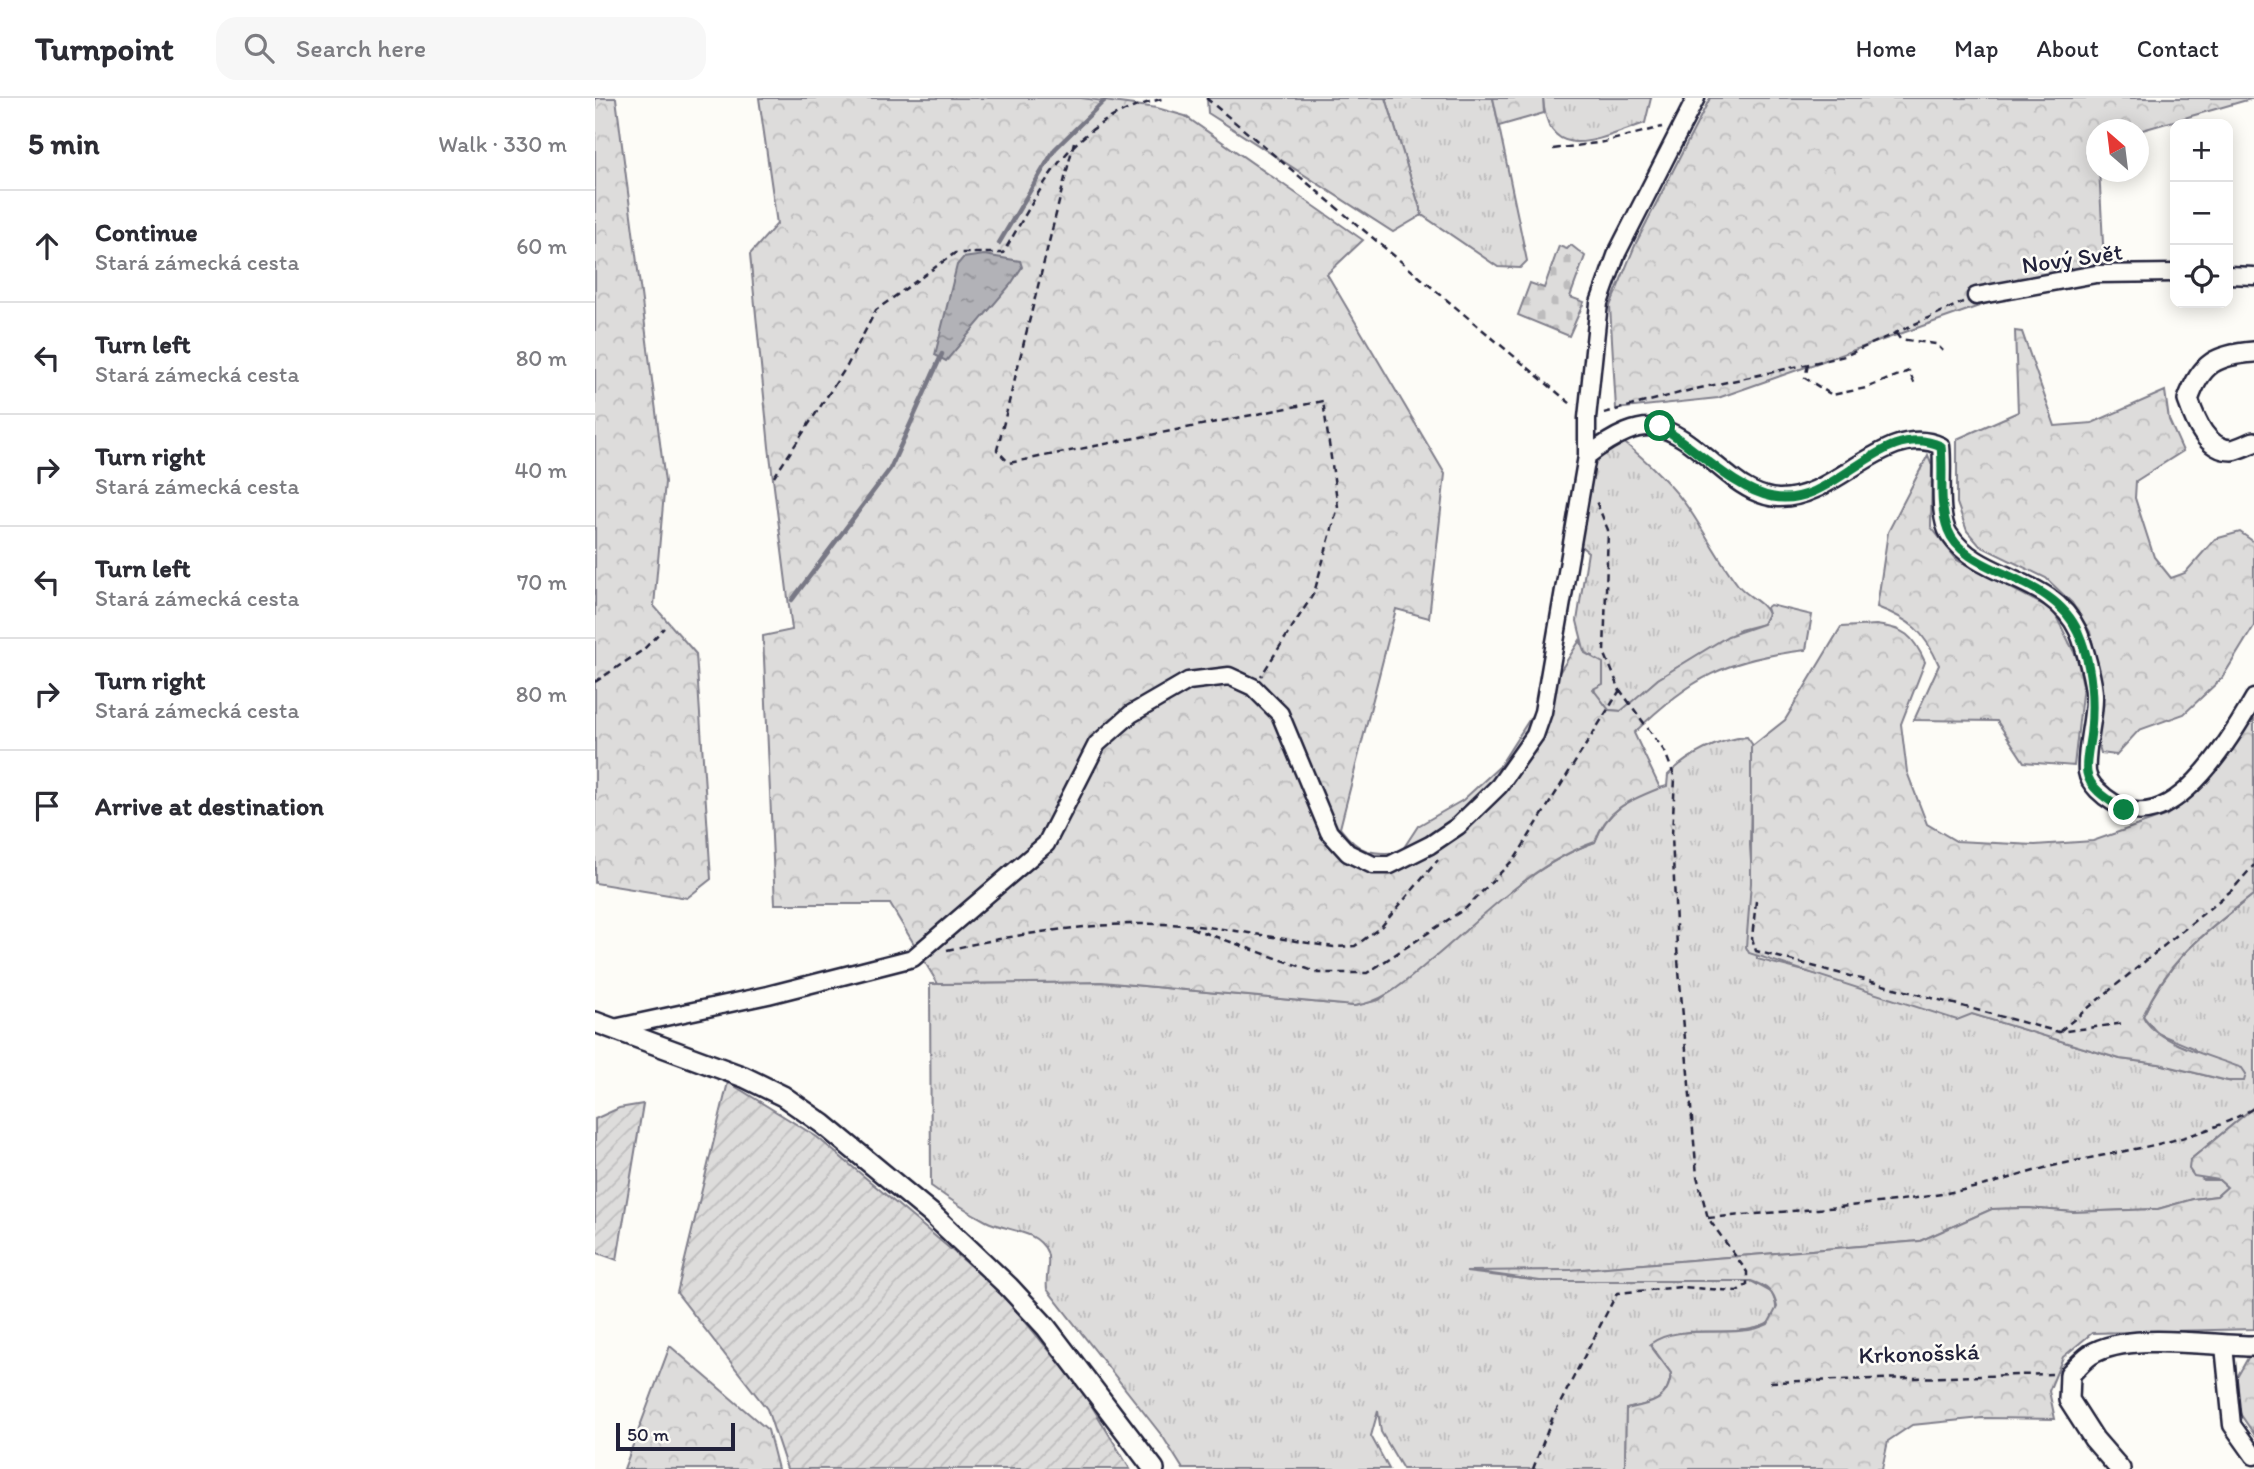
<!DOCTYPE html>
<html lang="en">
<head>
<meta charset="utf-8">
<style>
  body { margin:0; font-family:Itim,sans-serif; background:#f7f7f7; color:#2b2b33 }
  .controls { position:absolute; right:21px; top:21px; display:grid; overflow:hidden; border-radius:14px; box-shadow:0 4px 18px #0003 }
  .controls button { width:63px; height:63px; display:grid; place-items:center; padding:0; border:0; border-bottom:2px solid #e1e1e2; background:#fff; color:#2b2b33; font:35px sans-serif }
  .compass { position:absolute; left:1491px; top:21px; width:63px; height:63px; border-radius:50%; background:#fff; box-shadow:0 4px 18px #0003; rotate:332deg }
  .scale { position:absolute; left:21px; bottom:18px; width:119px; box-sizing:border-box; padding-left:7px; border:4px solid #22223b; border-top:0; font-size:19px; line-height:24px; white-space:nowrap; color:#22223b; -webkit-text-stroke:5px #fdfcf7; paint-order:stroke }
  .stop { position:absolute; width:21px; height:21px; margin:-16px; border:5px solid #0b8043; border-radius:50%; background:#fff }
  .stop.end { background:#0b8043; border-color:#fff; box-shadow:0 2px 7px #0008 }
  .list { margin:0; padding:0; list-style:none }
  h2 { display:flex; justify-content:space-between; align-items:center; height:91px; margin:0; padding:0 28px; font-size:30px }
  h2 small { font-size:23px; font-weight:400; color:#7c7c81 }
  .list li { display:grid; grid-template-columns:46px 1fr auto; gap:21px; align-items:center; box-sizing:border-box; height:112px; padding:0 28px; border-top:2px solid #e1e1e2 }
  .list b { display:block; font-size:26px; white-space:nowrap }
  .list p { margin:0; font-size:23px; white-space:nowrap; color:#7c7c81 }
  .list em { font-size:23px; font-style:normal; color:#7c7c81 }
  .icon { flex:none; width:38px; height:38px; fill:none; stroke:currentColor; stroke-width:2; stroke-linecap:round; stroke-linejoin:round }
  .map { position:relative; flex:none; width:1659px; height:1371px; overflow:hidden }
  header { display:flex; align-items:center; gap:42px; box-sizing:border-box; height:98px; padding:0 35px; background:#fff; border-bottom:2px solid #e1e1e2 }
  header strong { font-size:33px }
  nav { display:flex; gap:38px; margin-inline-start:auto; font-size:24px }
  .search { width:490px; height:63px; background:#f7f7f7; display:flex; align-items:center; gap:18px; box-sizing:border-box; padding:0 24px; border-radius:21px; color:#7c7c81; font-size:26px }
  main { display:flex }
  aside { flex:1; background:#fff }
  .map>svg:first-child { display:block }
  .grass { fill:url(#grass-tufts); stroke:#807f8b; stroke-width:2 }
  .forest { fill:url(#forest-crowns); stroke:#807f8b; stroke-width:2 }
  .cemetery { fill:url(#cemetery-stones); stroke:#807f8b; stroke-width:2 }
  .garden { fill:url(#garden-furrows); stroke:#807f8b; stroke-width:2 }
  .water { fill:url(#water-ripples); stroke:#787885; stroke-width:2 }
  .lines { fill:none; stroke-linecap:round; stroke-linejoin:round }
  .stream { stroke:#787885; stroke-width:4.5 }
  .minor-casing { stroke:#22223b; stroke-width:21 }
  .tertiary-casing { stroke:#22223b; stroke-width:24 }
  .path { stroke:#22223b; stroke-width:2.5; stroke-dasharray:7 5; stroke-linecap:butt }
  .minor { stroke:#fdfcf7; stroke-width:16 }
  .tertiary { stroke:#fdfcf7; stroke-width:19 }
  .route { stroke:#0b8043; stroke-width:9 }
  .labels { text-anchor:middle; dominant-baseline:central; stroke-width:5; stroke-linejoin:round; paint-order:stroke }
  .street-label { font-size:24px; fill:#22223b; stroke:#fdfcf7 }
</style>
</head>
<body>
<header>
<strong>Turnpoint</strong>
<div class="search"><svg class="icon" aria-label="search" viewBox="0 0 24 24"><circle cx="10" cy="10" r="6"/><path d="M15 15l6 6"/></svg>Search here</div>
<nav><a>Home</a><a>Map</a><a>About</a><a>Contact</a></nav>
</header>
<main>
<aside>
<h2>5 min<small>Walk · 330 m</small></h2>
<ul class="list">
<li><svg class="icon" aria-label="ahead" viewBox="0 0 24 24"><path d="M12 20V5M6 11l6-6 6 6"/></svg><div><b>Continue</b><p>Stará zámecká cesta</p></div><em>60 m</em></li>
<li><svg class="icon" aria-label="left" viewBox="0 0 24 24"><path d="M17 20v-9H6M10 6l-5 5 5 5"/></svg><div><b>Turn left</b><p>Stará zámecká cesta</p></div><em>80 m</em></li>
<li><svg class="icon" aria-label="right" viewBox="0 0 24 24"><path d="M7 20v-9h11M14 6l5 5-5 5"/></svg><div><b>Turn right</b><p>Stará zámecká cesta</p></div><em>40 m</em></li>
<li><svg class="icon" aria-label="left" viewBox="0 0 24 24"><path d="M17 20v-9H6M10 6l-5 5 5 5"/></svg><div><b>Turn left</b><p>Stará zámecká cesta</p></div><em>70 m</em></li>
<li><svg class="icon" aria-label="right" viewBox="0 0 24 24"><path d="M7 20v-9h11M14 6l5 5-5 5"/></svg><div><b>Turn right</b><p>Stará zámecká cesta</p></div><em>80 m</em></li>
<li><svg class="icon" aria-label="arrive" viewBox="0 0 24 24"><path d="M6 21V4h12l-3 4 3 4H6"/></svg><div><b>Arrive at destination</b></div></li>
</ul>
</aside>
<div class="map">
<svg width="1659" height="1371" viewBox="0 0 1659 1371">
  <defs>
    <pattern id="grass-tufts" width="24" height="20" patternUnits="userSpaceOnUse" patternTransform="scale(1.75)"><rect width="24" height="20" fill="#dddcdb"/><path d="M3 7l-1-3M5 7V3M7 7l1-3M15 17l-1-3M17 17v-4M19 17l1-3" fill="none" stroke="#bdbcbd"/></pattern>
    <pattern id="forest-crowns" width="20" height="18" patternUnits="userSpaceOnUse" patternTransform="scale(1.75)"><rect width="20" height="18" fill="#dddcdb"/><path d="M2 6a3 3 0 1 1 6 0M12 15a3 3 0 1 1 6 0" fill="none" stroke="#bdbcbd"/></pattern>
    <pattern id="cemetery-stones" width="16" height="16" patternUnits="userSpaceOnUse" patternTransform="scale(1.75)"><rect width="16" height="16" fill="#dddcdb"/><path d="M2 7V4a2 2 0 0 1 4 0v3zM10 15v-3a2 2 0 0 1 4 0v3z" fill="#bdbcbd"/></pattern>
    <pattern id="garden-furrows" width="10" height="10" patternUnits="userSpaceOnUse" patternTransform="scale(1.75)"><rect width="10" height="10" fill="#dddcdb"/><path d="M-1 1l2-2M0 10L10 0M9 11l2-2" fill="none" stroke="#bdbcbd"/></pattern>
    <pattern id="water-ripples" width="26" height="14" patternUnits="userSpaceOnUse" patternTransform="scale(1.75)"><rect width="26" height="14" fill="#b2b2b7"/><path d="M2 4q2-2 4 0t4 0M15 11q2-2 4 0t4 0" fill="none" stroke="#909096"/></pattern>
  </defs>
  <rect width="100%" height="100%" fill="#fdfcf7"/>
  <filter id="ink" filterUnits="userSpaceOnUse"><feTurbulence type="fractalNoise" baseFrequency=".0143" numOctaves="2"/><feDisplacementMap in="SourceGraphic" scale="14" xChannelSelector="R" yChannelSelector="G"/><feConvolveMatrix kernelMatrix="1 2 1 2 8 2 1 2 1" color-interpolation-filters="sRGB"/></filter>
  <g filter="url(#ink)">
    <path class="grass" d="M791 0H898L932 163 925 170 903 169 827 117Z
      M948 0H1056L1050 25C1006 40 952 69 948 0Z
      M1025 341C1051 362 1077 386 1096 414 1112 438 1125 464 1143 487 1151 498 1169 504 1173 516L1168 526 1145 532 1063 581 1027 613 1014 612 1000 598 998 558 990 555 982 523 993 454 982 445 998 362Z
      M1152 639 1157 646 1155 747 1162 861 1377 916 1525 961 1564 966 1633 983 1598 950 1562 935 1548 918C1576 858 1609 836 1659 796V1009L1595 1062 1608 1082H1624L1632 1089 1622 1098 1598 1101 1563 1111 1478 1114 1433 1110 1397 1111 1325 1143 976 1172 871 1174 945 1183H1156L1176 1194C1203 1244 1118 1231 1093 1234 1080 1236 1069 1245 1058 1251L1076 1275C1074 1303 1056 1306 1031 1311L1030 1371H808L786 1334 783 1313 776 1338 794 1371H588L568 1339 452 1191C450 1179 456 1164 452 1154 442 1131 410 1133 391 1123 372 1113 354 1101 336 1088L335 886 507 884 759 908 784 902C851 855 924 770 1000 744 1012 711 1039 696 1072 688L1073 677C1093 657 1124 641 1152 639Z"/>
    <path class="forest" d="M0 0H21L70 384 59 508 101 556 116 781 92 800 0 785Z
      M164 0H486L562 10 590 18 768 142 732 176 850 376 834 520 801 511 745 730C764 755 776 757 806 754L823 728 868 702 904 669 985 542 990 555 1008 565V586L998 591 1014 612 1026 613 1063 581 1133 538 1168 526 1173 516 1171 510 1175 507 1217 517 1211 552C1132 561 1096 579 1039 635L1065 690C1035 702 1011 711 1000 744 938 765 889 818 840 859 815 879 792 904 759 908L507 884 343 886 295 806H180L168 538 197 532 174 349 155 156 182 126Z
      M612 0H791L827 117 798 134 613 15Z
      M898 0H948L949 15 904 28Z
      M1115 0H1659L1544 33 1502 32 1509 164 1123 300 1021 311 1015 208 1041 145Z
      M1420 233 1427 234 1460 328 1497 325 1570 293 1574 322 1588 353 1541 383 1540 400 1559 459 1576 480 1590 475 1620 441 1645 434 1659 444V528L1627 580 1589 616 1544 632 1521 657 1506 655 1502 641 1507 587 1495 534 1477 505 1451 480 1385 448 1372 433 1362 405V341L1423 314Z
      M1333 357 1337 367 1336 429 1362 462 1458 512 1482 560 1488 587 1479 668 1429 664 1402 623 1319 622 1344 567C1329 533 1316 522 1282 509L1293 434Z
      M1281 527C1309 530 1318 537 1330 564L1306 626 1312 674 1332 726 1361 743 1440 747 1498 743 1572 717 1592 701 1659 615V796C1609 836 1575 858 1548 918 1558 944 1622 960 1647 970L1651 976 1649 983H1633L1564 966 1525 961 1377 916 1362 922 1154 855 1151 849 1156 785V649L1190 622 1246 529Z
      M1659 1009V1231L1497 1235 1468 1259 1454 1293 1460 1321 1387 1320 1317 1327 1293 1343 1287 1371H1030L1031 1311C1056 1306 1074 1303 1076 1275L1055 1246C1085 1223 1138 1243 1173 1226L1182 1209C1179 1193 1171 1188 1156 1183H945L876 1173 976 1172 1325 1143 1397 1111 1433 1110 1478 1114 1563 1111 1598 1101 1622 1098 1632 1089 1624 1082 1599 1078 1594 1071 1595 1062Z
      M75 1248 173 1332 183 1371H29Z
      M1654 1258 1659 1260V1336L1646 1317 1636 1290Z"/>
    <path class="cemetery" d="M976 147 990 158 975 199 989 204 974 238 923 217 935 185 949 190 964 148 972 151Z"/>
    <path class="garden" d="M133 984 222 1039 403 1191 487 1292 535 1371H192L172 1311 82 1195Z
      M48 1006 22 1162 0 1154V1021L24 1010Z"/>
    <path class="water" d="M389 157 425 163 427 169 416 186 351 263 340 257 362 167 368 160Z"/>
    <g class="lines">
      <path class="stream" d="M404 145 460 51 512 0
        M197 502 295 371 347 256"/>
      <g class="minor-casing">
        <path id="minor" d="M1633 177 1659 178
          M1381 198 1501 176 1580 175
          M992 358C1061 306 1076 331 1135 378 1148 389 1166 399 1183 400 1241 402 1291 322 1346 348 1349 372 1342 418 1354 436 1386 484 1456 476 1483 533 1489 547 1500 586 1499 600 1499 624 1490 650 1492 674 1494 687 1509 699 1519 705 1575 743 1635 642 1659 600
          M19 930 173 897 318 860 451 746 502 646 536 616 593 583 634 578 658 589 685 616 734 734 753 755 778 767H795L835 747 863 728 904 688 940 637 948 614 992 358V320L1004 205 1022 155 1101 0
          M1629 1248 1637 1327 1659 1358"/>
      </g>
      <g class="tertiary-casing">
        <path id="tertiary" d="M1659 254C1621 257 1606 265 1593 302 1600 322 1611 352 1637 352 1643 351 1653 346 1659 344
          M0 924 149 979 188 998 228 1026 338 1117 414 1189 451 1229 559 1371
          M1525 1371 1499 1341 1474 1302 1475 1276C1481 1270 1488 1262 1495 1257 1533 1233 1615 1248 1659 1248"/>
      </g>
      <path class="path" d="M611 0 976 306
        M479 44 402 352 414 365 728 303 743 409 719 495 666 578
        M958 51 1009 44 1067 29
        M1301 235 1305 241 1341 246 1348 253
        M1213 267 1210 280 1237 297 1271 290 1314 273 1320 287
        M1009 315 1096 292 1250 258 1368 204
        M179 379 252 268 281 212 360 155H408C454 78 475 21 571 0
        M0 584 48 552 69 530
        M1161 803 1157 840 1161 853 1464 934 1530 925
        M596 830 724 875H772L871 810 921 759 1025 592
        M352 852C430 834 511 822 591 827 641 831 690 842 739 849L760 848 786 829 843 762
        M1465 933 1637 792 1659 767
        M1113 1120C1201 1112 1292 1108 1378 1090 1410 1083 1440 1071 1471 1065 1538 1050 1598 1045 1659 1010
        M1175 1284 1457 1276
        M938 1371 957 1321 1022 1195 1086 1189 1142 1193 1152 1187V1174L1113 1120 1102 1078 1082 850 1077 737 1080 680 1070 654 1025 592 1009 554 1013 432 1001 403"/>
      <use href="#minor" class="minor"/>
      <use href="#tertiary" class="tertiary"/>
    </g>
  </g>
  <g class="lines" filter="url(#ink)">
    <path class="route" d="M1065 328C1100 349 1139 392 1178 399 1240 411 1285 320 1346 348 1349 376 1343 405 1353 432 1370 478 1457 475 1483 534 1497 566 1499 599 1496 633 1495 645 1490 663 1492 675 1495 692 1516 703 1529 712"/>
  </g>
  <g class="labels">
    <g class="street-label">
      <text transform="translate(1477 160) rotate(-8)">Nový Svět</text>
      <text transform="translate(1324 1255) rotate(-2)">Krkonošská</text>
    </g>
  </g>
</svg>
<div class="controls">
<button>+</button>
<button>−</button>
<button><svg class="icon" aria-label="locate" viewBox="0 0 24 24"><circle cx="12" cy="12" r="6"/><path d="M12 2v4M12 18v4M2 12h4M18 12h4"/></svg></button>
</div>
<svg class="compass" viewBox="-18 -18 36 36"><path d="M0-13l5 13h-10z" fill="#e53935"/><path d="M0 13l5-13h-10z" fill="#7c7c81"/></svg>
<div class="scale">50 m</div>
<div class="stop" style="left:1065px;top:328px"></div>
<div class="stop end" style="left:1529px;top:712px"></div>
</div>
</main>
</body>
</html>
